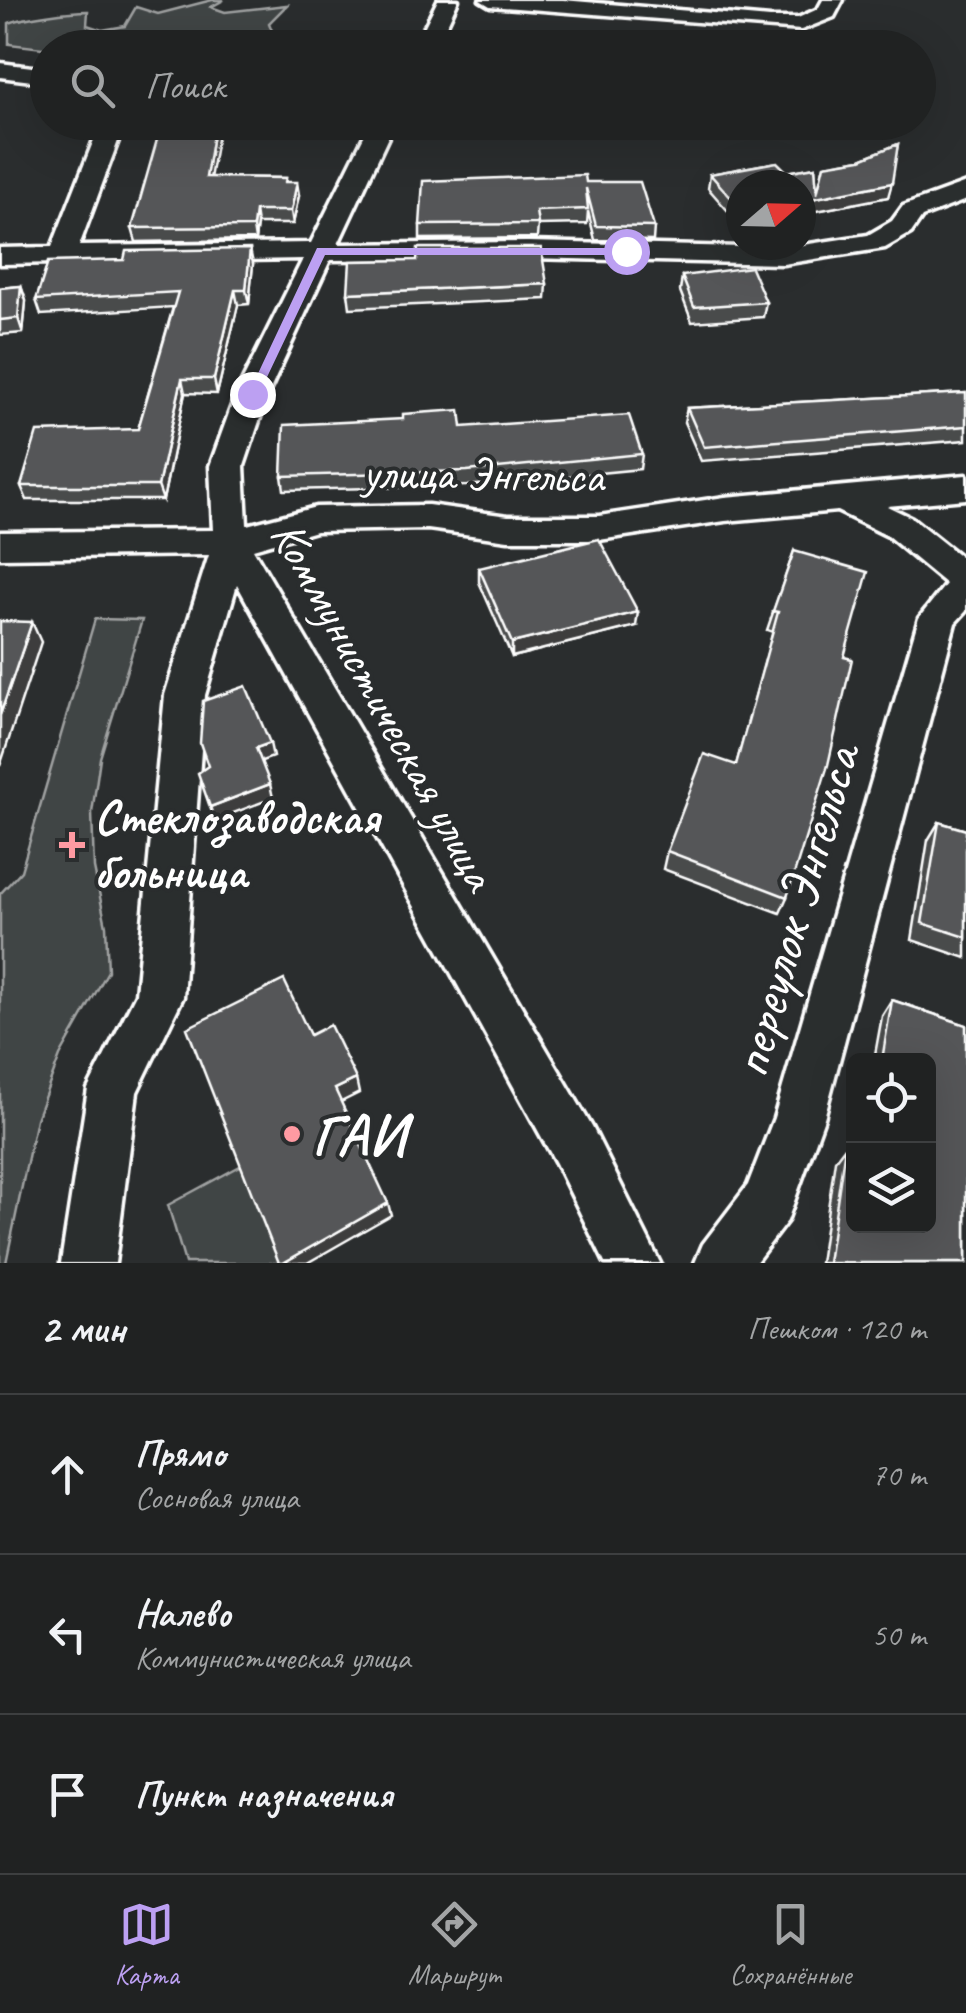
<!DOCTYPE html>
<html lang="ru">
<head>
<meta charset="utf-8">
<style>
  body { margin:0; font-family:Caveat,sans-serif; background:#282a2a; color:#f1f3f6 }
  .controls { position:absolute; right:30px; bottom:30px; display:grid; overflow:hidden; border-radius:15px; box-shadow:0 10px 40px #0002 }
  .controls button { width:90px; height:90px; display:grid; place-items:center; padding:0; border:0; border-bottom:2px solid #3d3f40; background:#202222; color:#f1f3f6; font:50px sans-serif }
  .compass { position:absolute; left:726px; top:170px; width:90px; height:90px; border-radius:50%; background:#202222; box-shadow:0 10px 40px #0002; rotate:70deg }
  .stop { position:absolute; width:30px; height:30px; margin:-22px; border:8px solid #bca0f2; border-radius:50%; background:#fff }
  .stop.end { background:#bca0f2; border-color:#fff; box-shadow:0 2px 10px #0008 }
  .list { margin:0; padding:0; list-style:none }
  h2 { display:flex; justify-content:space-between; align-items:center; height:130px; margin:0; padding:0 40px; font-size:42px }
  h2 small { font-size:32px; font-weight:400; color:#a2a4a5 }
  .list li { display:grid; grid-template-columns:65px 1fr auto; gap:30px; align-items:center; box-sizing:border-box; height:160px; padding:0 40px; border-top:2px solid #3d3f40 }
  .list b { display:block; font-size:38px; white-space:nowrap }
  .list p { margin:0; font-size:32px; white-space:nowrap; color:#a2a4a5 }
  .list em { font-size:32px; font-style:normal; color:#a2a4a5 }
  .icon { flex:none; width:55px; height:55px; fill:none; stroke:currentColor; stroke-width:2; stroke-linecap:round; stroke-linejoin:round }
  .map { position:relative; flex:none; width:966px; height:1263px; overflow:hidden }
  .search { position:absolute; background:#202222; box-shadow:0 10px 40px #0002; left:30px; right:30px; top:30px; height:110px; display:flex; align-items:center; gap:25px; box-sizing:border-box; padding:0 35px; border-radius:55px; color:#a2a4a5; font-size:38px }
  .sheet { height:610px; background:#202222 }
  nav { display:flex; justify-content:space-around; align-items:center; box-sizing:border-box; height:140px; border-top:2px solid #3d3f40; background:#202222; font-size:28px; color:#a2a4a5 }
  nav a { display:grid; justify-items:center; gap:5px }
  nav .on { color:#bca0f2 }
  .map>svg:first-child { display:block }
  .green { fill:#414445; stroke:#a0a2a2; stroke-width:2.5 }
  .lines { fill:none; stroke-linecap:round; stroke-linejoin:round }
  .minor-casing { stroke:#fff; stroke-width:7 }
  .minor { fill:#2a2d2e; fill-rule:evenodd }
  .wall { fill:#494b4c; stroke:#fff; stroke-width:2.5 }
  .shaded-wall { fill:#3c3d3e; stroke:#fff; stroke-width:2.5 }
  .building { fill:#555758; stroke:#fff; stroke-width:2.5 }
  .route { fill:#bca0f2 }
  .poi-dot { fill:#ff9aa2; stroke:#2a2d2e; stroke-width:4 }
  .labels { text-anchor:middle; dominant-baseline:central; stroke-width:8; stroke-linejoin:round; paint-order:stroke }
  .street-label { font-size:48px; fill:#fff; stroke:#2a2d2e }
  .poi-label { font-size:48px; font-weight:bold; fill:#fff; stroke:#2a2d2e; text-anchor:start }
  .near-street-label { font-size:58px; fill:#fff; stroke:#2a2d2e }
  .near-poi-label { font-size:58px; font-weight:bold; fill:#fff; stroke:#2a2d2e; text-anchor:start }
</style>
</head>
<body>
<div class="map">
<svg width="966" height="1263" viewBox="0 0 966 1263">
  <rect width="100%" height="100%" fill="#2a2d2e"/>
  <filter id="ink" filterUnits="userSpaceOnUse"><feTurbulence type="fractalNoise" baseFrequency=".01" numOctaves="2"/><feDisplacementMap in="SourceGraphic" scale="20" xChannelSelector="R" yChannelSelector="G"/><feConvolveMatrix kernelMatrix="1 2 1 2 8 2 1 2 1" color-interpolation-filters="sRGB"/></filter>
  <g filter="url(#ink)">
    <path class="green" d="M212 0H224L211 7 225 12 287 5 269 23 276 41 312 39 344 47 48 48 47 58H42L43 48 9 44V23C25 17 70 11 88 11L87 25 102 30 125 26 136 7 158 14Z
      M95 619 142 620 100 758 92 813 94 868 106 926 108 971 60 1056 36 1119 6 1263H0V894L21 871Z
      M242 1165 281 1263H185L168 1205Z"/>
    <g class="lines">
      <g class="minor-casing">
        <path id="minor" d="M438 0H458L436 48H414Z
          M480 0H563L770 18H798L818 9 823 0H843L834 17 801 30 490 6Z
          M0 63 48 69V83L0 77Z
          M101 122H125L79 246 311 243 371 122H395L338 244 528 242 783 248 868 235 892 221 903 206 966 183V200L922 217 911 233 885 248 783 264 528 258 330 260 268 394 244 466 247 525 316 507 428 505 508 516H599L725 497 966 475V499L887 506 912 518 966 561V611L955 623 824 1118 787 1221 755 1263H695L703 1244 748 1185 774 1118 919 618 946 584 888 536 837 511 725 521 599 540H508L428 529 316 531 253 549 592 1127 660 1263H605L556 1163 237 584 205 695 183 997 137 1092 115 1263H61L88 1089 136 994 165 695 209 555 0 558V532L213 530 210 466 236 394 303 259 0 264V248L52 247Z"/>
      </g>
      <use href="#minor" class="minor"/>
    </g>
    <path class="wall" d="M898 144 888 197 801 214V185H741V226L708 188 710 174 777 162 787 172 815 167 817 194 824 165 861 159Z
      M210 177 286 178V182L299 195 293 224H257L255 240 136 242 132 228Z
      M586 182 654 227 653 241 595 240 588 211 587 224 538 225 537 238 420 239V225Z
      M253 264 249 304 238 305 217 394 185 393 163 500H27L21 486 138 429 173 307 41 315 36 300Z
      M682 276 766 302 763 317 692 322 680 291Z
      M547 284 546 299 350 308 348 293Z
      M21 286 26 301 23 333 0 335V288Z
      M966 393V440L701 461 684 422 687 408Z
      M462 427 642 454 640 469 467 486 284 490 282 476Z
      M794 551 844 657 787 897 780 913 663 869 667 851 736 765 773 632 767 630Z
      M479 568 636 626 512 657 479 582Z
      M939 822 966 830V958L912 940 928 840Z
      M892 1000 966 1025V1263H820L835 1160 845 1147 854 1150V1226H928V1060H874L882 1016Z"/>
    <path class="shaded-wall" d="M215 122H220L208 190 206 177Z
      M297 182 299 195 293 224 291 211Z
      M892 183 888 197 801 214V201Z
      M255 211 257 224 255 240 253 227Z
      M250 249 253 264 249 304 246 290Z
      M21 286 26 301 23 333 18 318Z
      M235 290 238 305 217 394 214 379Z
      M182 379 185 393 163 500 158 486Z
      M638 612 636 626 512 657V643Z
      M32 622 41 642 0 766V715Z
      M270 743 273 757 259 762 256 748Z
      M270 784 273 798 215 820 210 807Z
      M356 1079 359 1093 339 1103 335 1089Z
      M388 1203 391 1215 307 1263H283Z"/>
    <path class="building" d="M162 122H215L206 177 286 178 285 182H297L291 211H255L253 227 132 228Z
      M898 144 892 183 801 201V185H741V209L710 174 777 162 787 172 815 167 817 194 824 165 861 159Z
      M585 175 586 182H640L654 227 596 226 586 188 588 209 536 211 538 224 420 225 423 181Z
      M418 248H541L547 284 348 293 350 261 417 260Z
      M250 249 246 290H235L214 379H182L158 486H21L37 432 138 429 178 292 36 300 48 262 124 260 126 251Z
      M751 267 766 302 694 307 682 276Z
      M21 286 18 318 0 320V288Z
      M966 393V426L704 447 687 408Z
      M460 410 462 427 629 415 642 454 467 471 282 476 284 425 403 419V414Z
      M599 539 638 612 512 643 479 568Z
      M794 551 868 572 844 657 852 659 828 765 787 897 667 851 704 754 736 765 778 612 773 611Z
      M0 621 32 622 0 715Z
      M246 686 270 743 256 748 270 784 210 807 198 773 208 766 200 743 203 701Z
      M939 822 966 830V937L922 923Z
      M284 980 310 1035 330 1025 356 1079 335 1089 388 1203 283 1263H279L187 1028Z
      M892 1000 966 1025V1263H828L845 1147 854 1150V1226H928V1060H882Z"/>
  </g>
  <path class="route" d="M317 248H626L632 251 626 255H325L259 394 247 397Z"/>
  <g class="poi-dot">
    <path d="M67 830h10v10h10v10h-10v10h-10v-10h-10v-10h10z"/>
    <circle cx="292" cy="1134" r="10"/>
  </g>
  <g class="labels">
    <g class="street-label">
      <text transform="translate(483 474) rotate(1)">улица Энгельса</text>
      <text transform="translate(384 705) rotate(61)">Коммунистическая улица</text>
    </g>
    <g class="poi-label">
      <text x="94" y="817">Стеклозаводская<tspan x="94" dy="55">больница</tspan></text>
    </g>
    <g class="near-street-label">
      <text transform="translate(794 911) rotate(-74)">переулок Энгельса</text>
    </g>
    <g class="near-poi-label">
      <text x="312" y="1134">ГАИ</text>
    </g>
  </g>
</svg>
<div class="controls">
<button><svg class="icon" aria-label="locate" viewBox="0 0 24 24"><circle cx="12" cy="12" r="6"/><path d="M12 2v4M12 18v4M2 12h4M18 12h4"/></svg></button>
<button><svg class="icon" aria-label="layers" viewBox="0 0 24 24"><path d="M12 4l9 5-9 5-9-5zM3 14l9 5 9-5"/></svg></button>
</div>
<svg class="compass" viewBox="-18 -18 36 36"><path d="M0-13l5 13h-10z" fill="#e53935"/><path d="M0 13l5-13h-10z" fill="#a2a4a5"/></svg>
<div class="stop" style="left:626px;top:251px"></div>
<div class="stop end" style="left:252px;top:394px"></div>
<div class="search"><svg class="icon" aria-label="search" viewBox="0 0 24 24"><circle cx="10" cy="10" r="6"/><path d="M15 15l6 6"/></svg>Поиск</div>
</div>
<section class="sheet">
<h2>2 мин<small>Пешком · 120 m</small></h2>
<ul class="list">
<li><svg class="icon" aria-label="ahead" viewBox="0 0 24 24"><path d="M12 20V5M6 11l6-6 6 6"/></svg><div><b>Прямо</b><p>Сосновая улица</p></div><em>70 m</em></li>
<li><svg class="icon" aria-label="left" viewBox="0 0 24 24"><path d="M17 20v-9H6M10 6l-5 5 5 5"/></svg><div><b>Налево</b><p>Коммунистическая улица</p></div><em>50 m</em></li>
<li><svg class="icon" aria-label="arrive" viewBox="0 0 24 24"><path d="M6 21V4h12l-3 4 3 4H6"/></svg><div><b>Пункт назначения</b></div></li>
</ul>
</section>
<nav>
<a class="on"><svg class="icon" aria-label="map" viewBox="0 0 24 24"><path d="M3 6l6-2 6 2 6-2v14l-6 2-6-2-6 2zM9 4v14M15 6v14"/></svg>Карта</a>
<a><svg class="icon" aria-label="directions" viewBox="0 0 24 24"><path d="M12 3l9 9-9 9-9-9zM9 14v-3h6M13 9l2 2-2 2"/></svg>Маршрут</a>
<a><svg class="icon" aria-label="saved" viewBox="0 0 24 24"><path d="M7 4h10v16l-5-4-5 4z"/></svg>Сохранённые</a>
</nav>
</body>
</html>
